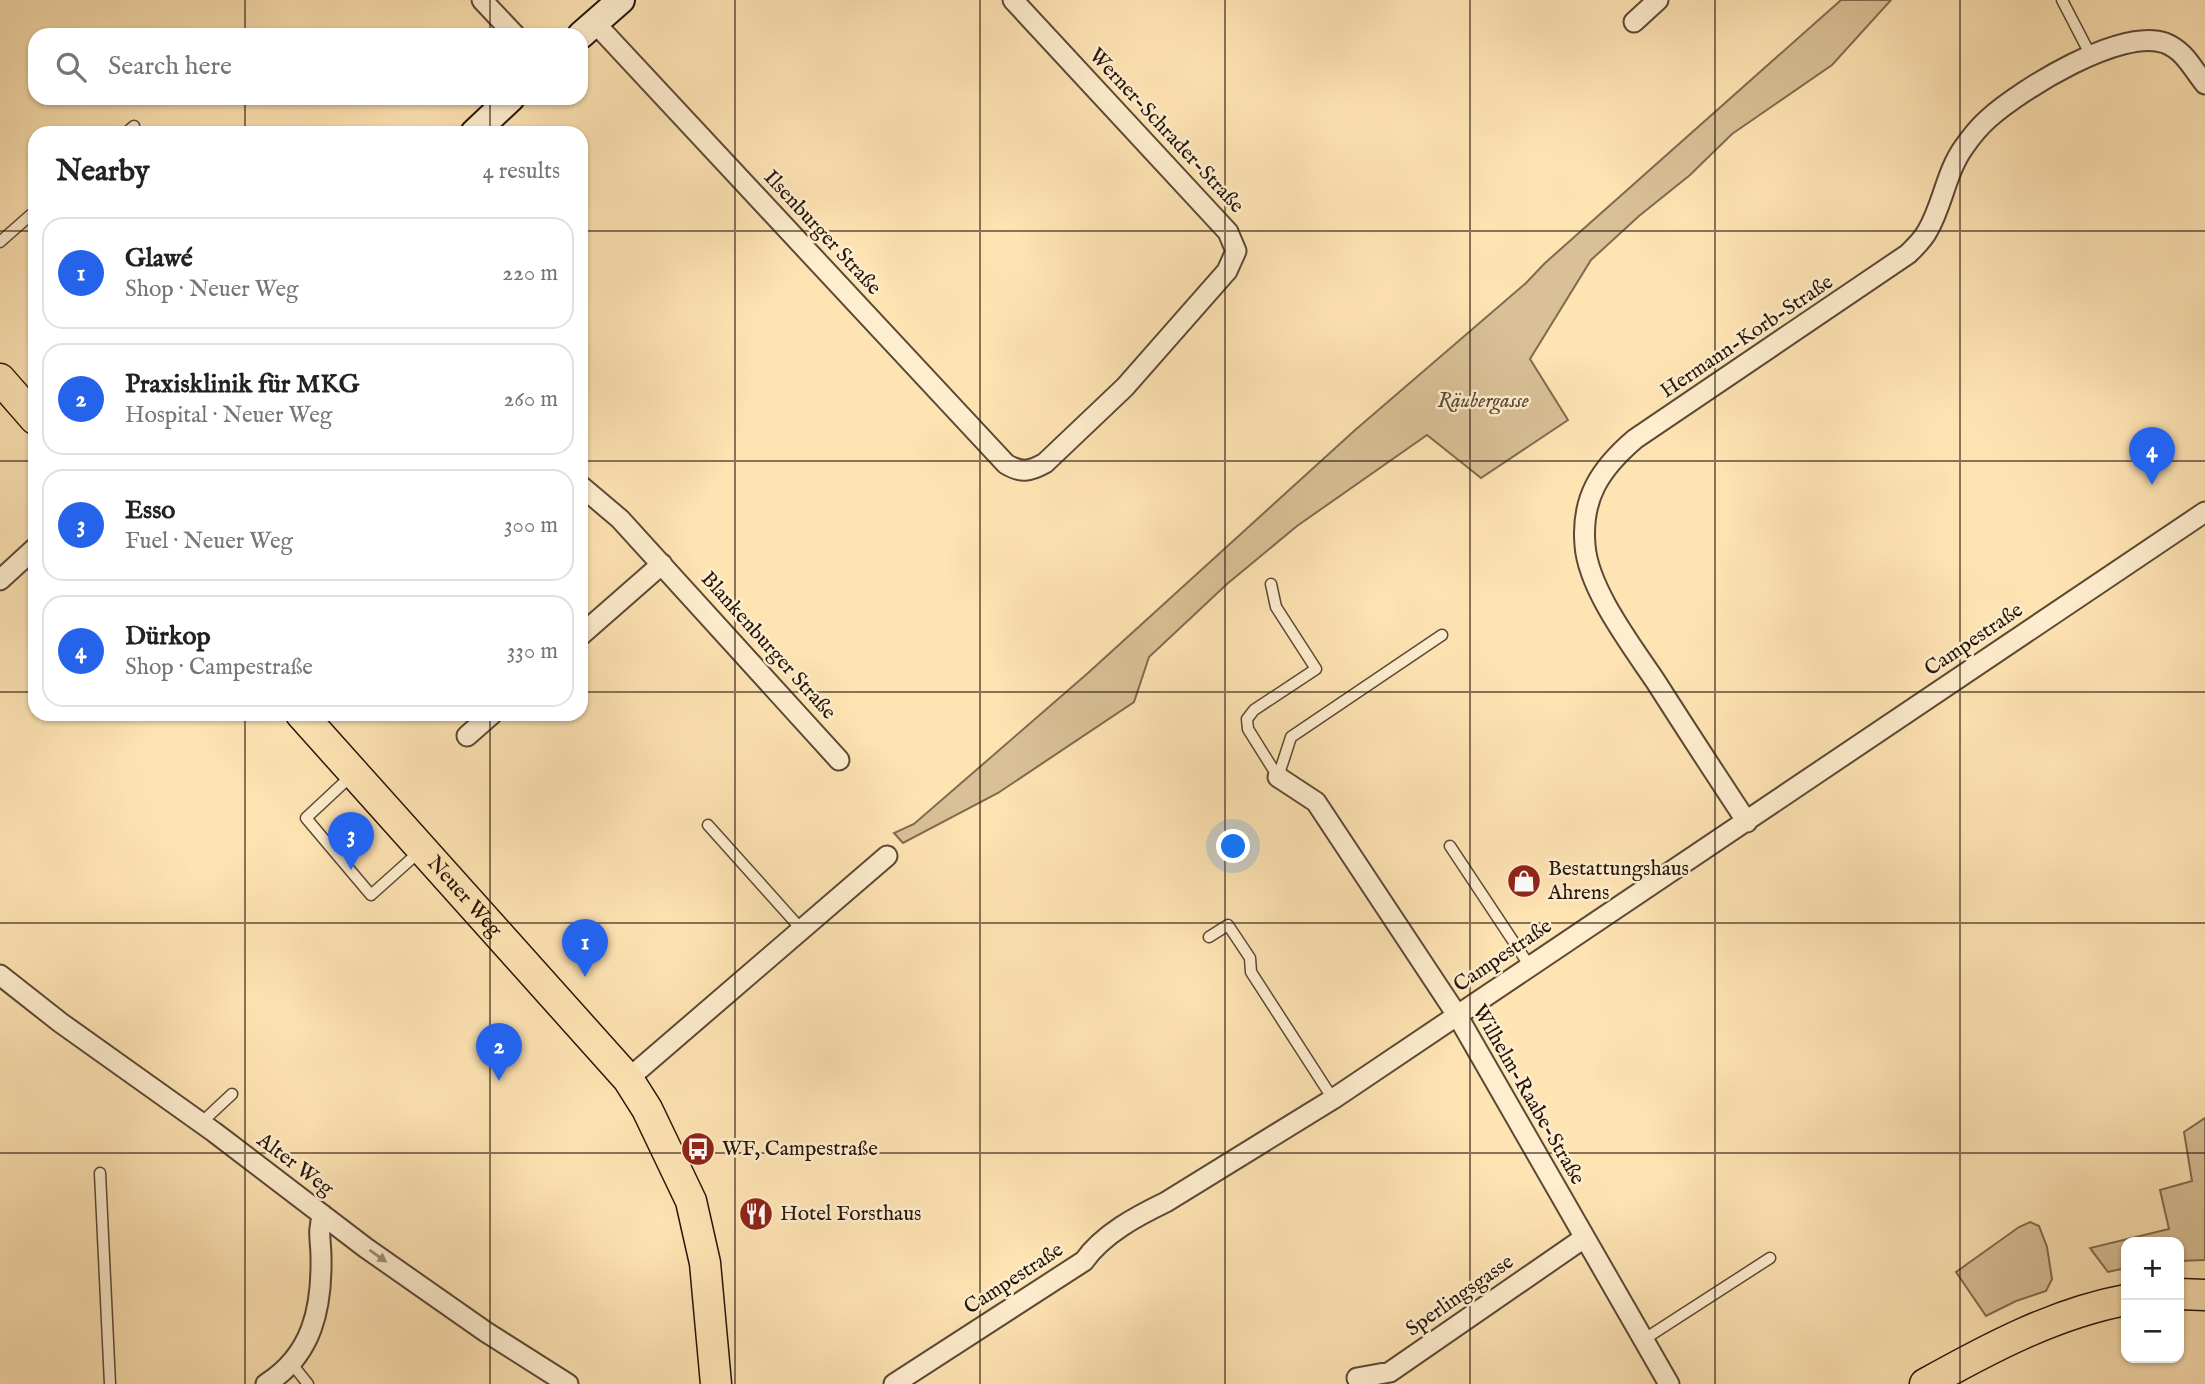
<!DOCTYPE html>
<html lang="en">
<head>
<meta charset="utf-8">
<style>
  body { margin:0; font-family:"IM FELL English",serif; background:#f6f6f6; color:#222 }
  .controls { position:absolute; right:21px; bottom:21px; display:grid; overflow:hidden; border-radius:14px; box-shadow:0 2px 5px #0004 }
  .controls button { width:63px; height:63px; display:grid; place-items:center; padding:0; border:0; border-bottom:2px solid #e0e0e0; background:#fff; color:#222; font:35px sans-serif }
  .you { position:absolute; left:1234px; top:847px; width:24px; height:24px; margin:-18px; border:5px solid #fff; border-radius:50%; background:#1a73e8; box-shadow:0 0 0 10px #1a73e833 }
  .badge { display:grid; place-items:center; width:46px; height:46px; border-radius:50%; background:#2563eb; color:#fff; font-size:23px; font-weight:700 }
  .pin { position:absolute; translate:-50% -58px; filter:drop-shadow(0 2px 4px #0008) }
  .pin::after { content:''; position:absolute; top:37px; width:24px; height:21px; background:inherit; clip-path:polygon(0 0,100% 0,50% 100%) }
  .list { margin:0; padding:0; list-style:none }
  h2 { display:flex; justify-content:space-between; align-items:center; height:91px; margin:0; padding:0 28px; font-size:30px }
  h2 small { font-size:23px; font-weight:400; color:#767676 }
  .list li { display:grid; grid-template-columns:46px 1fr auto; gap:21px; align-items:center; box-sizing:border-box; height:112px; margin:0 14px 14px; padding:0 14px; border:2px solid #e0e0e0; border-radius:21px }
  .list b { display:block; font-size:26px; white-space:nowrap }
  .list p { margin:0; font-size:23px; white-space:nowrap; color:#767676 }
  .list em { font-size:23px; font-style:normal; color:#767676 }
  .icon { flex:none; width:38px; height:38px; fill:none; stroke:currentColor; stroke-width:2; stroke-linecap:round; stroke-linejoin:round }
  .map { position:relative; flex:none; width:2205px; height:1384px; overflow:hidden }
  .search { position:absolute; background:#fff; box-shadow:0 2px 5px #0004; left:28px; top:28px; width:560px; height:77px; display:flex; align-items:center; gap:18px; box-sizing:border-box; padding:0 24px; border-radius:21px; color:#767676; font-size:26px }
  .panel { position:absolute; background:#fff; box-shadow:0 2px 5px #0004; left:28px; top:126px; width:560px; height:595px; border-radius:21px }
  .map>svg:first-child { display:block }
  .green { fill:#d9c096; stroke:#7f6b50; stroke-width:2 }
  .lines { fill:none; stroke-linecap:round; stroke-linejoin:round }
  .lane-casing { stroke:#5b4935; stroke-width:13 }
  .street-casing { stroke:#5b4935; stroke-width:23 }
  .secondary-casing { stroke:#25160b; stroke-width:30 }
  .primary-casing { stroke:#25160b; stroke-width:33 }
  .lane { stroke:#feedce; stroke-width:10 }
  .street { stroke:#feedce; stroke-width:19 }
  .secondary { stroke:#feedce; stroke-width:26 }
  .primary { stroke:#fee3b3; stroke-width:30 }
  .oneway { fill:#9c8c76 }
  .grid { fill:none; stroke:#25160b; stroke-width:2; stroke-opacity:0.55 }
  .labels { text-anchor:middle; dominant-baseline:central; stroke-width:5; stroke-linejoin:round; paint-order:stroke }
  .street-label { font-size:21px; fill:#25160b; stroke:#feedce }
  .park-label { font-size:21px; font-style:italic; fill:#5b4935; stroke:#feedce }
  .poi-label { font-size:21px; fill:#25160b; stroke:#feedce; text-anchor:start }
</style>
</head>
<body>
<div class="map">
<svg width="2205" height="1384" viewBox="0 0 2205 1384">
  <rect width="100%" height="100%" fill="#fee3b3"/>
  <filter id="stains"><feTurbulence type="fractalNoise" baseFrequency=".00286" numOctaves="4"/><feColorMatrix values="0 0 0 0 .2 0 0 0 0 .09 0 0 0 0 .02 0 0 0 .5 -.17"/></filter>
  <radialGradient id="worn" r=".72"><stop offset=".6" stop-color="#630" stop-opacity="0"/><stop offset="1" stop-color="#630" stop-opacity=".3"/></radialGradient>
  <path class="green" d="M1841 0H1891L1832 65 1732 134 1690 175 1639 216 1591 260 1530 359 1568 420 1481 478 1427 435 1297 526 1227 584 1149 657 1134 702 998 793 903 843 894 833 914 824 1088 673 1354 431 1526 283 1545 263Z
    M2205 1118V1260L2179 1261V1242H2126V1268L2108 1272 2090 1248 2169 1229 2160 1190 2192 1181 2184 1132Z
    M2030 1222 2039 1226 2047 1247 2052 1279 2046 1291 2016 1301 1986 1316 1956 1272 2019 1227Z"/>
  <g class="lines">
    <g class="lane-casing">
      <path id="lane" d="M2062 0 2090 54
        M126 133 134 126
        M0 242 35 211
        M1271 584 1276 607 1316 669 1254 710 1247 719 1248 729 1278 777
        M351 776 306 818 371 895 419 852
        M1278 777 1291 737 1442 635
        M708 825 802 930
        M1450 846 1529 965
        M1209 937 1228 925 1250 958 1251 972 1333 1099
        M201 1123 232 1094
        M100 1173 110 1384
        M1643 1340 1770 1258
        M292 1364 308 1384"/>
    </g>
    <g class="street-casing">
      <path id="street" d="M482 0 515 35
        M1634 22 1658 0
        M595 23 1006 464C1021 473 1029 472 1045 463L1125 387 1227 271 1236 251 1228 232 1013 0
        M581 486 620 519 839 760
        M0 580 35 548
        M581 635 662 564
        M467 736 492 714
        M1278 777 1316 802 1457 1015 1669 1384
        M1747 822C1716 775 1686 729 1656 682 1632 646 1588 589 1585 545 1581 498 1600 469 1635 439L1908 254C1915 247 1923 240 1928 230 1943 204 1946 172 1964 147 1971 137 1979 127 1988 119 2020 90 2121 27 2165 43 2185 51 2192 68 2205 84
        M0 975 61 1023 214 1132 366 1248 486 1332 568 1384
        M628 1079 887 856
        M1357 1378 1390 1372 1584 1238
        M266 1384C312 1355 322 1309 321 1257 321 1242 317 1230 323 1215
        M894 1384 1084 1261C1103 1234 1137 1216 1166 1202L1333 1099 2205 512"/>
    </g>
    <g class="secondary-casing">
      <path id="secondary" d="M581 35 621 0
        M474 133 511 98"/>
    </g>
    <g class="primary-casing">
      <g id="primary">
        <path d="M0 379 35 419"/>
        <path id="s1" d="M301 714 628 1079 647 1109 691 1201 705 1263 716 1384"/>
        <path d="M2179 1294 2205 1295"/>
        <path d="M1925 1384C1988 1349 2055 1313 2126 1300"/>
      </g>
    </g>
    <use href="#lane" class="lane"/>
    <use href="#street" class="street"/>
    <use href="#secondary" class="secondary"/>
    <use href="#primary" class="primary"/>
  </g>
  <defs><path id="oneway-solid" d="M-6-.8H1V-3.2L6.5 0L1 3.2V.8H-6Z" transform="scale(1.75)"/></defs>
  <use class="oneway" href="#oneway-solid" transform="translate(378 1256) rotate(35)"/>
  <path class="grid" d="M245 0V35M490 0V35M735 0V1384M980 0V1384M1225 0V1384M1470 0V1384M1715 0V1384M1960 0V1384M245 98V133M490 98V133M0 231H35M581 231H2205M0 461H35M581 461H2205M0 692H35M581 692H2205M245 714V1384M490 714V1384M0 923H2205M0 1153H2205"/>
  <defs>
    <g id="shop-disc" transform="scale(1.75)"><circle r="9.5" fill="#8f2418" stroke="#feedce"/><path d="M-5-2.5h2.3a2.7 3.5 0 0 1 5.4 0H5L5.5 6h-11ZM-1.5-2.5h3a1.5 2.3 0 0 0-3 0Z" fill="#fff"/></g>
    <g id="bus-disc" transform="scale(1.75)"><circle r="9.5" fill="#8f2418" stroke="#feedce"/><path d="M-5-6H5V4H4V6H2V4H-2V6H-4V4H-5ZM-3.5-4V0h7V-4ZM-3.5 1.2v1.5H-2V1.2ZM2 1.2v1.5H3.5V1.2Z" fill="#fff"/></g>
    <g id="restaurant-disc" transform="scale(1.75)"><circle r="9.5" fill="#8f2418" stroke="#feedce"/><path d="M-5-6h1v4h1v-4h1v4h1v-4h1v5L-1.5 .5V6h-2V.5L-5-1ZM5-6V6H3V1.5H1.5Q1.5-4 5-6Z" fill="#fff"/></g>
  </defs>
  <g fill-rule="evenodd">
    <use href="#shop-disc" x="1524" y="881"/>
    <use href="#bus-disc" x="698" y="1149"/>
    <use href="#restaurant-disc" x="756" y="1214"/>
  </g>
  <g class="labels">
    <g class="street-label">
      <text transform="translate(1166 131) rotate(47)">Werner-Schrader-Straße</text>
      <text transform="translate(822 233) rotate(47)">Ilsenburger Straße</text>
      <text transform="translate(1747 337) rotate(-34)">Hermann-Korb-Straße</text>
      <text transform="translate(1974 640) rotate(-34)">Campestraße</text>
      <text transform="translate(768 646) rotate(48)">Blankenburger Straße</text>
      <text stroke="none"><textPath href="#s1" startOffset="245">Neuer Weg</textPath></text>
      <text transform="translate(1503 956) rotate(-34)">Campestraße</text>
      <text transform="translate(1528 1095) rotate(60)">Wilhelm-Raabe-Straße</text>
      <text transform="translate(295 1165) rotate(37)">Alter Weg</text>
      <text transform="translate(1014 1279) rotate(-33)">Campestraße</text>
      <text transform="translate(1460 1296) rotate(-35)">Sperlingsgasse</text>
    </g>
    <g class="park-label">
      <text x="1483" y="401">Räubergasse</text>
    </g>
    <g class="poi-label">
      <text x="1548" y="869">Bestattungshaus<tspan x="1548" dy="24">Ahrens</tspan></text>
      <text x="722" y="1149">WF, Campestraße</text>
      <text x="780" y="1214">Hotel Forsthaus</text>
    </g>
  </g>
  <rect width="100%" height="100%" filter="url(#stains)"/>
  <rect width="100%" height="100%" fill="url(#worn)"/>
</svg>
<div class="controls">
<button>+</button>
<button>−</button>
</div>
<div class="you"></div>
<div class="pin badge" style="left:585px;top:977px">1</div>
<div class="pin badge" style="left:499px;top:1081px">2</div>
<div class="pin badge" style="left:351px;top:870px">3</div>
<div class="pin badge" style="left:2152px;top:485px">4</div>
<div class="search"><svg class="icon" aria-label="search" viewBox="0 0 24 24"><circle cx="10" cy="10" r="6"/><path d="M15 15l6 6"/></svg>Search here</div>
<section class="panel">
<h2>Nearby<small>4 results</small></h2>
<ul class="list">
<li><span class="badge">1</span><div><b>Glawé</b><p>Shop · Neuer Weg</p></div><em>220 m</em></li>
<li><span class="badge">2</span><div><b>Praxisklinik für MKG</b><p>Hospital · Neuer Weg</p></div><em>260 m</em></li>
<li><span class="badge">3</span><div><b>Esso</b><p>Fuel · Neuer Weg</p></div><em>300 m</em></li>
<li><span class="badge">4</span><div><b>Dürkop</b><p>Shop · Campestraße</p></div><em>330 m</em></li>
</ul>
</section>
</div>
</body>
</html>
